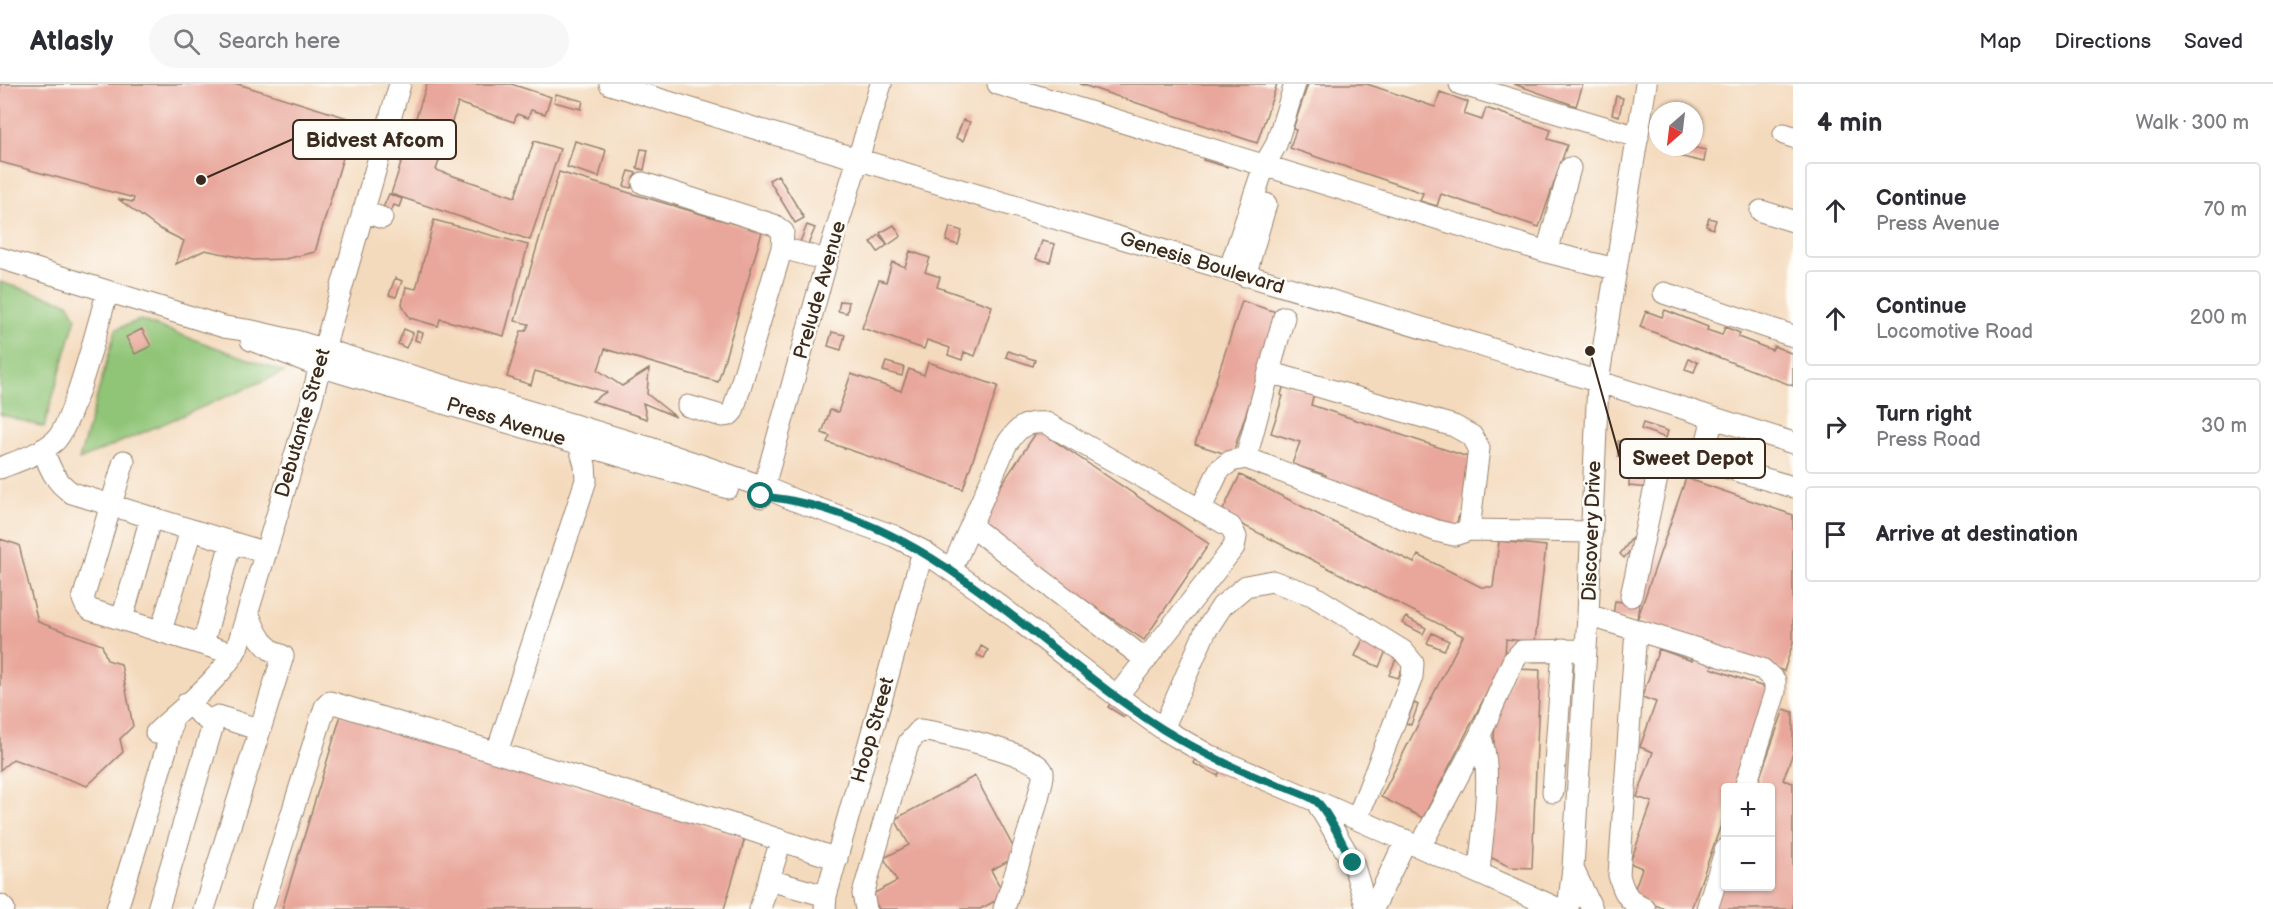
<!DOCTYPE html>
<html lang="en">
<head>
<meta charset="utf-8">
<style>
  body { margin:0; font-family:"Balsamiq Sans",sans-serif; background:#f7f7f7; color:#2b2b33 }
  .controls { position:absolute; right:18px; bottom:18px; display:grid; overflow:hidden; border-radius:6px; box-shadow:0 2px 4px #0004 }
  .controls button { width:54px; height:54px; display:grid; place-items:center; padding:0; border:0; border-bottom:2px solid #e1e1e2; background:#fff; color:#2b2b33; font:30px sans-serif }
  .compass { position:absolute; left:1649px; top:18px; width:54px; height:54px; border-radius:50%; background:#fff; box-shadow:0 2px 4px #0004; rotate:208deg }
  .stop { position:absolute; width:18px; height:18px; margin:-14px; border:4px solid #0f766e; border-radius:50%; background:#fff }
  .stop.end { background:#0f766e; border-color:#fff; box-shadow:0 2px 6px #0008 }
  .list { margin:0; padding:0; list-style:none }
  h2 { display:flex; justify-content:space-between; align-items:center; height:78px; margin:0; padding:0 24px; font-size:26px }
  h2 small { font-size:20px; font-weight:400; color:#7c7c81 }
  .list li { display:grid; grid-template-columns:39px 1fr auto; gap:18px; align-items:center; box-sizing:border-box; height:96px; margin:0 12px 12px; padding:0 12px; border:2px solid #e1e1e2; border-radius:6px }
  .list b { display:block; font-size:22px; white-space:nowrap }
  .list p { margin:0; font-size:20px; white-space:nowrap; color:#7c7c81 }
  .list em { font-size:20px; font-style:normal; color:#7c7c81 }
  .icon { flex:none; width:33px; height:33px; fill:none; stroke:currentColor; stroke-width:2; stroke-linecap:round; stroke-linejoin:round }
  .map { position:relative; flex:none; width:1793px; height:825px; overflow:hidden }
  header { display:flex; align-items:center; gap:36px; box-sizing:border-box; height:84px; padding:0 30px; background:#fff; border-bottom:2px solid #e1e1e2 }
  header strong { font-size:28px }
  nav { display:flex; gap:33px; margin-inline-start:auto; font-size:21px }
  .search { width:420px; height:54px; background:#f7f7f7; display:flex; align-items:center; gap:15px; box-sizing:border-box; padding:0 21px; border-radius:33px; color:#7c7c81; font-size:22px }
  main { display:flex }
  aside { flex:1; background:#fff }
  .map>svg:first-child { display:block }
  .green { fill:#90c577; stroke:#66784a; stroke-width:1.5 }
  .building { fill:#e9a79b }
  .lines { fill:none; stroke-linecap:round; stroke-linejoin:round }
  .minor-casing { stroke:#98826e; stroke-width:23 }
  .minor { stroke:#fff; stroke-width:21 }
  .route { stroke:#0f766e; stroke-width:8 }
  .labels { text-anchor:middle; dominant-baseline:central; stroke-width:5; stroke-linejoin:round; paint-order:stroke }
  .street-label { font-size:20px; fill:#3b2a1e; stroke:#fdfcf7 }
  .leader { fill:none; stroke:#3b2a1e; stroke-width:2 }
  .callout-dot { fill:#3b2a1e; stroke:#fdfcf7; stroke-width:2 }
  .callout { fill:#fdfcf7; stroke:#3b2a1e; stroke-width:2 }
  .callout-label { font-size:21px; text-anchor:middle; font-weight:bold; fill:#3b2a1e }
</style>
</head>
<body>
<header>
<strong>Atlasly</strong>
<div class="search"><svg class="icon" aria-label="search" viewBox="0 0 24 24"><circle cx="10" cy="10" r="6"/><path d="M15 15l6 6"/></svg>Search here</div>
<nav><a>Map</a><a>Directions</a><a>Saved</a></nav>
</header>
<main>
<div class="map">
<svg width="1793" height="825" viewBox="0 0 1793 825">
  <rect width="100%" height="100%" fill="#fdfcf7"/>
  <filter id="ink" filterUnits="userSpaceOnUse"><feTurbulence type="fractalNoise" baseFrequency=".0167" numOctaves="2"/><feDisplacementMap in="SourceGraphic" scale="12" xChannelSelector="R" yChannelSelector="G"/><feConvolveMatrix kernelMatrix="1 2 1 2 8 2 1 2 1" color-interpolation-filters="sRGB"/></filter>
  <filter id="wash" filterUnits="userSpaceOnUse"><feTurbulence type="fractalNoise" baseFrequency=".008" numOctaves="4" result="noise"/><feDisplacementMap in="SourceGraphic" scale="24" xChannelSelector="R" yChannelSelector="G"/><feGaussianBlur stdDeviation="1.35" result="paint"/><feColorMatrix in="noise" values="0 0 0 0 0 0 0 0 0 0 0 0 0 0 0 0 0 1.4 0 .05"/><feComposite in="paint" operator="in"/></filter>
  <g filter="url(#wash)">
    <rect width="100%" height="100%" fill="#f4dabd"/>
    <path class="green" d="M0 198 68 219 76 233 44 343 0 330Z
      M140 236 284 288 79 376 116 245Z"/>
    <g id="blocks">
      <path class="building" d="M0 0H238L354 36 315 168 285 175 253 176 205 166 176 180 184 157 158 144 118 115 133 118 134 114 0 78Z
        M427 0H511L551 13 545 30 531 26 528 34 517 30 514 38 458 19 436 86 515 113 534 57 560 65 530 156 391 110Z
        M1080 0H1277L1257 59Z
        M1308 0H1367L1435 23 1440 8 1468 18 1464 30 1482 36 1486 24 1551 46 1548 55 1567 61 1539 143 1441 110 1437 122 1420 117 1423 109 1290 64 1296 46 1293 45Z
        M1514 0H1583L1576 22Z
        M556 10 583 17 581 25 554 18Z
        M1616 12 1623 14 1619 32 1612 30Z
        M963 36 970 38 963 57 956 54Z
        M575 57 606 66 599 93 567 83Z
        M1676 63H1691L1706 66 1704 78 1674 71Z
        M641 65 648 66 644 86 637 84Z
        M1205 70 1229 77 1227 83 1203 76Z
        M629 87 636 89 631 104 624 102Z
        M559 88 762 148 718 298 605 265 598 286 622 302 649 285 647 310 676 333 643 319 647 335 592 317 606 308 535 287 531 301 507 293 521 247H526L529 240 515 237Z
        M778 91 804 134 795 139 769 96Z
        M389 110 402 115 399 123 394 121 390 129 382 126Z
        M1709 134 1716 136 1713 145 1706 142Z
        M434 136 528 161 504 252 440 235 438 242 410 234 404 225 402 220 406 203 416 205Z
        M807 141 815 144 805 168 797 165Z
        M894 141 901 152 888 161 880 149Z
        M950 143 962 147 958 161 946 157Z
        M879 151 887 161 878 168 871 158Z
        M1042 157 1055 160 1050 178 1036 175Z
        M910 167 930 174 925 188 940 193 937 203 992 222 975 272 964 268 962 276 948 271 950 264 927 256 924 265 862 244 879 196 886 198 892 178 905 183Z
        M395 194 402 197 396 213 389 211Z
        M840 217 849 218 847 229 838 227Z
        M1242 217 1279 229 1232 372 1195 360Z
        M1665 226 1708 243 1707 246 1722 251 1725 243 1740 249 1738 253 1772 266 1774 262 1793 270V302L1640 243 1646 227 1662 233Z
        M142 245 151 262 135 270 126 253Z
        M404 245 413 249 406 264 398 260Z
        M417 247 423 249 420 258 415 256Z
        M832 248 845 251 841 266 828 262Z
        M1008 267 1035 276 1033 282 1006 273Z
        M1689 275 1698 278 1694 288 1685 285Z
        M886 278 904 283 902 292 883 287Z
        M928 278 998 302 963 405 827 358 830 352 822 349 830 326 838 328 851 290 901 307 909 285 924 291Z
        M1284 300 1314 309 1311 321 1477 376 1455 444 1323 400 1326 391 1292 380 1300 358 1271 349 1283 312 1281 311Z
        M1643 339 1668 347 1666 354 1641 345Z
        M1038 346 1209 460 1144 556 974 442Z
        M1618 357H1632V372H1618Z
        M1240 391 1414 479 1418 471 1481 503H1493L1499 457 1546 462 1535 558 1506 555 1505 573 1423 734 1381 713 1463 552 1221 430Z
        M1686 394 1793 431V559L1784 587 1637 536Z
        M1629 395 1651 397 1650 404 1629 402Z
        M1632 454 1637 458 1624 474 1620 470Z
        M0 455 19 461 38 538 102 561 107 576 121 580 133 642 120 655 123 668 87 702 13 675 0 686Z
        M1615 517 1639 520 1637 536 1613 532Z
        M1406 533 1426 544 1423 550 1402 539Z
        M1366 549 1389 560 1379 583 1355 572Z
        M1432 549 1449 557 1444 566 1427 559Z
        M981 562 988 566 984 574 977 571Z
        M1659 565 1692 577 1694 572 1713 578 1711 584 1769 605 1734 704H1726V727L1691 825H1666L1632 813 1642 784 1630 779 1652 718 1637 713 1653 668 1640 663 1656 618 1642 613Z
        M1397 573 1405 577 1398 594 1389 591Z
        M1515 585 1540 586 1532 784 1510 783 1490 773 1495 630Z
        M1111 618 1127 628 1124 633 1108 623Z
        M1414 619 1418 621 1411 641 1406 639Z
        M1784 625 1793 628V669L1783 696 1793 699V825H1712L1726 789V802H1770V704H1756Z
        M341 631 745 754 724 825H282Z
        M1195 675 1220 687 1218 692 1193 679Z
        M975 692 1018 772 991 786 1005 812 980 825H879L871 811 897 797 884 774 909 761 895 735Z"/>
    </g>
  </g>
  <g filter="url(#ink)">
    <use href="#blocks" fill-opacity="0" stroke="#98826e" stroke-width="1.5"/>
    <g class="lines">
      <g class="minor-casing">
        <path id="minor" d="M610 0C1004 122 1401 233 1793 359
          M998 0 1547 168 1615 185
          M1460 0 1638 53
          M1784 50 1793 53
          M643 99 774 141 783 148 782 164
          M363 127 382 134
          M1761 127 1793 137
          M1547 168 1570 84
          M0 174 224 243 252 247 296 257 647 363 764 403 794 416 894 452 923 467 978 505 1117 612 1163 645 1210 672 1316 717 1559 825
          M1229 187 1264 82 1276 61 1295 0
          M1245 192 1266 120
          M1664 209 1793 252
          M251 256 319 282 728 404
          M688 322 722 332 729 331 733 327 782 164 827 176
          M43 365C49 383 55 398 72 409L266 469
          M1246 374 1269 288
          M1702 376 1713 334
          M124 377 83 515 86 522 91 526 234 570
          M0 384C18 377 40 370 55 357 73 341 99 237 107 209
          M761 413 827 176 881 0
          M1200 426 1219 386 1231 377 1246 374 1437 447 1454 451 1469 446 1479 364 1472 352 1454 342 1269 288 1284 233
          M971 442 1146 576
          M1469 446 1592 448
          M951 487 1006 361C1018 344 1024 337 1046 339L1231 443 1236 453 1234 463 1117 612
          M1631 512 1659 385 1668 372 1683 371 1793 403
          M1588 531 1762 585 1775 597V608L1745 704
          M122 535 151 433
          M1636 546 1619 791C1623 807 1628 818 1645 825
          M161 547 191 446
          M203 560 231 458
          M210 637 218 632 260 646
          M1163 645 1205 548 1222 522 1246 502 1272 497 1312 511 1403 567 1413 579 1412 593 1357 735
          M156 649C182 624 220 596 237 564L311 318 324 265 400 0
          M497 668 586 396 585 381 579 360
          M1553 708 1563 565
          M1316 717 1353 779 1367 825
          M1420 763 1480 651
          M1573 785 1592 825
          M1479 789C1482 748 1494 689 1480 651L1513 577 1522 567 1586 566
          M769 796 826 812
          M0 821 4 825
          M117 825 166 666 173 633
          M158 825 213 641 187 619
          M204 825 283 572C262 565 255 547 248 528
          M262 825 325 623 330 618 738 742 837 775
          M760 825 781 756
          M825 825 826 812 923 467
          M866 825 863 810 897 693 909 658 920 646C938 648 1040 671 1043 688 1044 694 1040 704 1039 710 1029 749 1016 787 1004 825
          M1373 825 1406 756
          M1568 825 1573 784 1588 531 1598 297 1646 0
          M1707 825 1726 765"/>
      </g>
      <use href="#minor" class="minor"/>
    </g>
  </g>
  <g class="lines" filter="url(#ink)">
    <path class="route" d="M761 412C930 430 1030 561 1164 646 1195 665 1227 681 1261 695 1273 699 1307 710 1316 717 1327 725 1345 765 1353 779"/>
  </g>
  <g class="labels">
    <g class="street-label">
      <text transform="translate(1202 179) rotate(17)">Genesis Boulevard</text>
      <text transform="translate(820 206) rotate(-74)">Prelude Avenue</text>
      <text transform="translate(506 338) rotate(17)">Press Avenue</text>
      <text transform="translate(303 339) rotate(-74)">Debutante Street</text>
      <text transform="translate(1592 447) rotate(-88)">Discovery Drive</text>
      <text transform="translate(873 646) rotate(-74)">Hoop Street</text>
    </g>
  </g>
  <path class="leader" d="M201 96L293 55M1590 267L1620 374"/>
  <g class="callout-dot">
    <circle cx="201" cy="96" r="6"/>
    <circle cx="1590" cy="267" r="6"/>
  </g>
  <g class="callout">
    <rect x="293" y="36" width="163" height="39" rx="6"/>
    <rect x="1620" y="355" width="145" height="39" rx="6"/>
  </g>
  <g class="callout-label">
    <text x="375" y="63">Bidvest Afcom</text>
    <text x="1693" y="381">Sweet Depot</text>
  </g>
</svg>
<div class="controls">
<button>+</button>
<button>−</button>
</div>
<svg class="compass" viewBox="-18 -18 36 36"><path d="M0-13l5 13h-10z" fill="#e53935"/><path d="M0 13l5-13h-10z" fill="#7c7c81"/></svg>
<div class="stop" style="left:761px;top:412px"></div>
<div class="stop end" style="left:1353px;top:779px"></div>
</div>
<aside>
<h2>4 min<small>Walk · 300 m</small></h2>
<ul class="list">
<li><svg class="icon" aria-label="ahead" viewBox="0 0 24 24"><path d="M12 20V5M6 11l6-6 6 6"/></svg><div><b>Continue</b><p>Press Avenue</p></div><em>70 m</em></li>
<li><svg class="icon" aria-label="ahead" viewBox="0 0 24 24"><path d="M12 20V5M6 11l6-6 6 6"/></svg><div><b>Continue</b><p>Locomotive Road</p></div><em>200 m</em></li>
<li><svg class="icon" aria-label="right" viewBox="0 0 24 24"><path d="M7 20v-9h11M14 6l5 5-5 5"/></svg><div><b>Turn right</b><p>Press Road</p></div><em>30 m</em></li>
<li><svg class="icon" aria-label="arrive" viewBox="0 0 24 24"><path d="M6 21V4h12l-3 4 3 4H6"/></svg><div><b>Arrive at destination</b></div></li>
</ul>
</aside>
</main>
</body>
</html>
